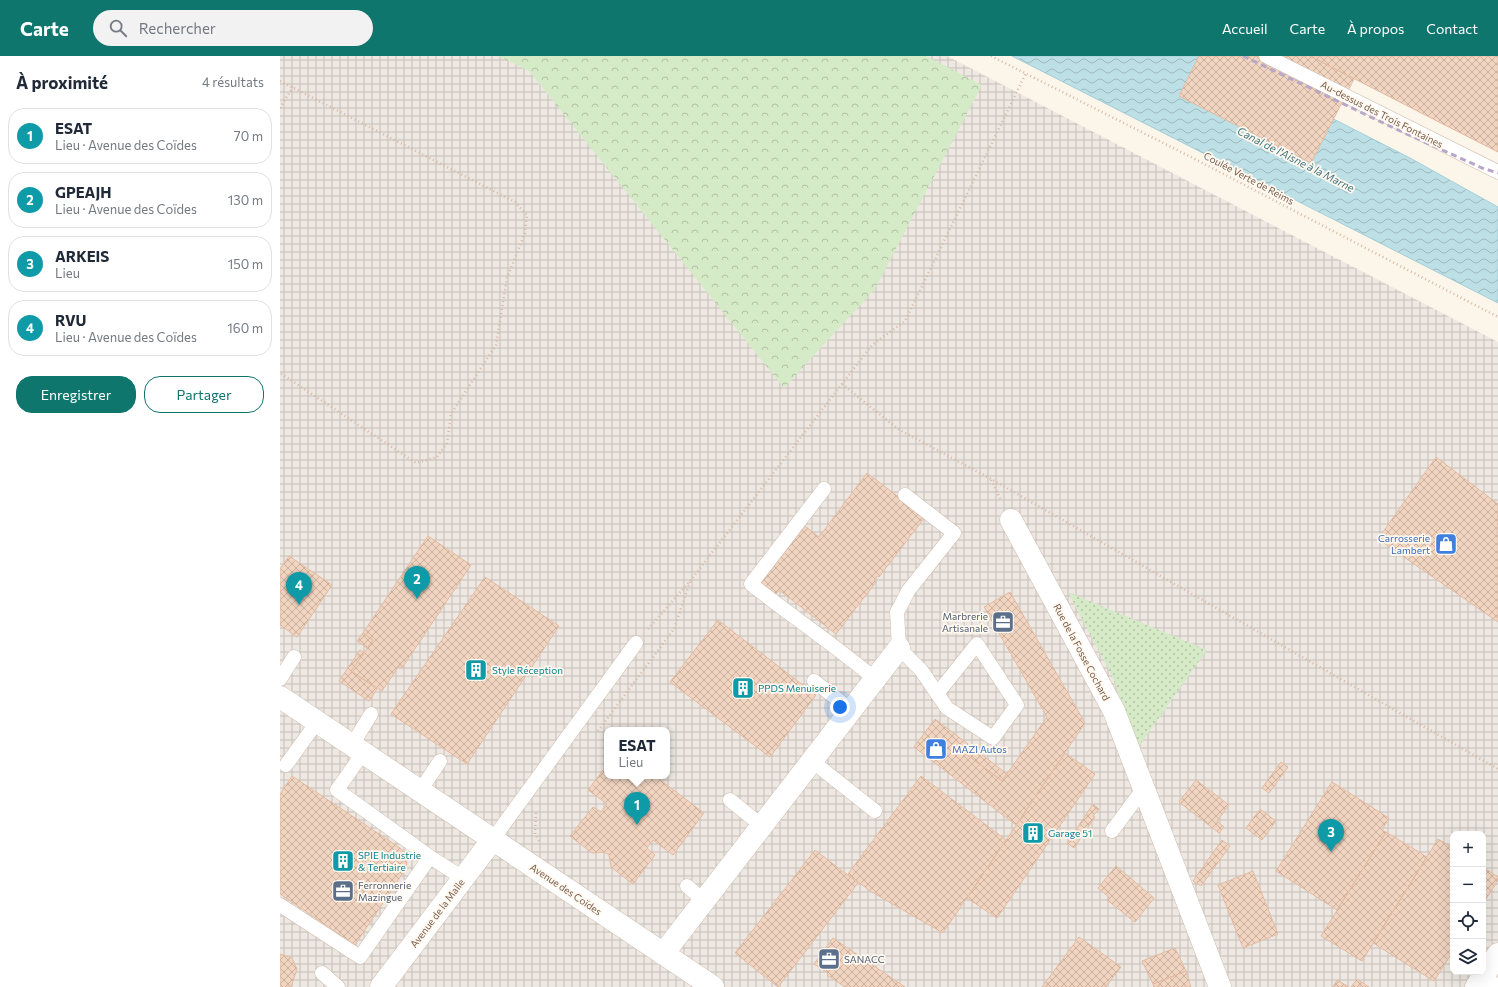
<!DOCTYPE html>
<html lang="fr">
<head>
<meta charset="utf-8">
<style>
  body { margin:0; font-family:Commissioner,sans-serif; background:#f2f2f3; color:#1f2937 }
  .controls { position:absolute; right:12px; bottom:12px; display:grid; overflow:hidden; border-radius:8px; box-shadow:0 4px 16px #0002 }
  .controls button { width:36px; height:36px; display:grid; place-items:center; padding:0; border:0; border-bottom:1px solid #e0e1e3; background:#fff; color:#1f2937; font:20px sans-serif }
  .you { position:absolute; left:560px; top:651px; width:14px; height:14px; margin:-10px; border:3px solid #fff; border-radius:50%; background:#1a73e8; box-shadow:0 0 0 6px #1a73e833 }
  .badge { display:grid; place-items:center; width:26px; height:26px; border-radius:50%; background:#0f766e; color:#fff; font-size:13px; font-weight:700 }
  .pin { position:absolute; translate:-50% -33px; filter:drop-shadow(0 1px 2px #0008) }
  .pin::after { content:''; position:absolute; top:21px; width:14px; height:12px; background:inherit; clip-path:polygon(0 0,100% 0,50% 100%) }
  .popup { position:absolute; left:324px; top:671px; width:66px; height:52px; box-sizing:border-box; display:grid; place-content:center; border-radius:8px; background:#fff; filter:drop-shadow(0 1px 3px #0005); font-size:13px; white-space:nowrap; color:#747a83 }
  .popup b { font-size:15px; color:#1f2937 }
  .popup::after { content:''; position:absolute; left:50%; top:100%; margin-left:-8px; border:8px solid transparent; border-top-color:#fff }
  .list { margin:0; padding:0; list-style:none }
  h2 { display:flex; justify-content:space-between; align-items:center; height:52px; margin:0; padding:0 16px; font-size:17px }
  h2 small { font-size:13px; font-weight:400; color:#747a83 }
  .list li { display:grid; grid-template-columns:26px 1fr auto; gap:12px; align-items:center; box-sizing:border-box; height:56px; margin:0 8px 8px; padding:0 8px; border:1px solid #e0e1e3; border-radius:16px }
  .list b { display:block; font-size:15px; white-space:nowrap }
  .list p { margin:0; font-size:13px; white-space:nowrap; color:#747a83 }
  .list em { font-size:13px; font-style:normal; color:#747a83 }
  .actions { display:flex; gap:8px; padding:12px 16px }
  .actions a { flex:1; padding:9px 0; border:1px solid #0f766e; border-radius:16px; text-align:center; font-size:14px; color:#0f766e }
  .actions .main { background:#0f766e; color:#fff }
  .icon { flex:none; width:22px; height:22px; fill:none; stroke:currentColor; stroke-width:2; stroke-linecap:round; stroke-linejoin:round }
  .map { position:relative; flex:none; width:1218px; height:931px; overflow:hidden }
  header { display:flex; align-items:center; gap:24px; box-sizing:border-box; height:56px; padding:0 20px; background:#0f766e; color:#fff }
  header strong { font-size:19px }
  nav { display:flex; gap:22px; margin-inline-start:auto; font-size:14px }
  .search { width:280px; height:36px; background:#f2f2f3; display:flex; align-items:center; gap:10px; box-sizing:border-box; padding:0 14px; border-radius:22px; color:#747a83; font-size:15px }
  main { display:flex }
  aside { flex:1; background:#fff }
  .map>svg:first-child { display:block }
  .industrial { fill:url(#industrial-grid); fill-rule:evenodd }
  .forest { fill:url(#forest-crowns) }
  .garden { fill:url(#garden-dots) }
  .water { fill:url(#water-waves); stroke:#a4cfd8 }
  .building { fill:url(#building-cross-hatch); stroke:#e4bba2 }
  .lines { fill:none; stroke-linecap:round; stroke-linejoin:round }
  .lane-casing { stroke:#cfbdaf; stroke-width:15 }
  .street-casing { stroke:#cfbdaf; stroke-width:23 }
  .path { stroke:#d7b8a4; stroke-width:2.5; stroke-dasharray:1 3; stroke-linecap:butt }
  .lane { stroke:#fff; stroke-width:14 }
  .street { stroke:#fff; stroke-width:22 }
  .rail { stroke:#b8a7c7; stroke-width:3; stroke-dasharray:6 4; stroke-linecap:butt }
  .labels { text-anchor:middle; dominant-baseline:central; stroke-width:3.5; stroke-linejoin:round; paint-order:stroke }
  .street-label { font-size:10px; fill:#775c4d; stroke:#fff9f0 }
  .shop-label { font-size:10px; fill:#366cbe; stroke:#fff9f0; text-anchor:end }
  .service-label { font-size:10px; fill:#4e5e75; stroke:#fff9f0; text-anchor:start }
  .culture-label { font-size:10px; fill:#0d838f; stroke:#fff9f0; text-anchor:start }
  .water-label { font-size:11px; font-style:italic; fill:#437783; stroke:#fff9f0 }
</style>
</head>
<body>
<header>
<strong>Carte</strong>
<div class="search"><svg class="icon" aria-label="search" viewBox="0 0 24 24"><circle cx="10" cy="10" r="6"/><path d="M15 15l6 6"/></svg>Rechercher</div>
<nav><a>Accueil</a><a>Carte</a><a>À propos</a><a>Contact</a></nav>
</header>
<main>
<aside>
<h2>À proximité<small>4 résultats</small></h2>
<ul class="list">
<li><span class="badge" style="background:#0f9aa8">1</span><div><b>ESAT</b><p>Lieu · Avenue des Coïdes</p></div><em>70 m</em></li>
<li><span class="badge" style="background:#0f9aa8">2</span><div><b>GPEAJH</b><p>Lieu · Avenue des Coïdes</p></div><em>130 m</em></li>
<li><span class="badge" style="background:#0f9aa8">3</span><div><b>ARKEIS</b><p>Lieu</p></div><em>150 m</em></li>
<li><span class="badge" style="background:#0f9aa8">4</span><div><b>RVU</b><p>Lieu · Avenue des Coïdes</p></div><em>160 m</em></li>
</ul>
<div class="actions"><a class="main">Enregistrer</a><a>Partager</a></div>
</aside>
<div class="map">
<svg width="1218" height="931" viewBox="0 0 1218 931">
  <defs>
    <pattern id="industrial-grid" width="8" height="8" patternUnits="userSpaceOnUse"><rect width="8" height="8" fill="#eee8e2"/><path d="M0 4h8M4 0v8" fill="none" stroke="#c6bfb9"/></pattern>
    <pattern id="forest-crowns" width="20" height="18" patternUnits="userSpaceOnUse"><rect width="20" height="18" fill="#d5eac7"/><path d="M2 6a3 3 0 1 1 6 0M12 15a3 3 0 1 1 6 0" fill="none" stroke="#b2c1a4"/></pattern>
    <pattern id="garden-dots" width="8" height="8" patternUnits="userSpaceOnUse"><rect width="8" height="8" fill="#d5eac7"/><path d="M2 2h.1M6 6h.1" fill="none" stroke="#b2c1a4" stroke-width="1.8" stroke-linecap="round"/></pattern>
    <pattern id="water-waves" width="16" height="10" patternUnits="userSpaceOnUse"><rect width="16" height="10" fill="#bde0e6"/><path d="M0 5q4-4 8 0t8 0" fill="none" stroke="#9eb9bd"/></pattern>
    <pattern id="building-cross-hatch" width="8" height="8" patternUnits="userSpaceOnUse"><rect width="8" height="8" fill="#f1d5c1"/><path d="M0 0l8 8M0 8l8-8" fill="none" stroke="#c8b09f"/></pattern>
  </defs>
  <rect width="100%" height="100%" fill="#fcf5e9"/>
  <path class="industrial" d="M0 0H667L1218 286V931H0ZM327 674H387V720H327ZM1173 778H1203V916H1173Z"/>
  <path class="forest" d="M218 0H646L702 29 595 233 504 332 249 15Z"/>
  <path class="garden" d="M788 536 927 594 859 690 832 620Z"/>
  <path class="water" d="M732 0H930L1130 102 1218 151V247Z"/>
  <path class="building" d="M919 0H1030L1074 23 1031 107 899 40Z
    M1030 0H1218V96L1151 62Z
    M1156 401 1218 448 1217 479 1218 480V566L1098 483Z
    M587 417 645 461 599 521 597 520 594 524 596 526 556 578 499 534 496 538 481 527 525 470 539 481Z
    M148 480 191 509 122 612 119 610 102 635 71 615 93 584 83 577Z
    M9 500 52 529 17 581 0 569V513Z
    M205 521 279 570 187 708 111 658Z
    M730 536 805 667 736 769 634 691 655 663 692 691 686 698 722 725 767 661 704 551Z
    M438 564 536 639 490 701 390 626Z
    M83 577 93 584 87 592 77 585Z
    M80 594 84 597 71 615 97 633 89 645 59 625Z
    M692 691 727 718 722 725 686 698Z
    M785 697 815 718 717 862 687 842Z
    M1001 706 1008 711 989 737 982 732Z
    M327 709V720H375L424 757 393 799 373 784 367 792 375 799 353 828 331 811 329 799 324 796 312 797 290 780 313 751 321 756 327 748 308 734Z
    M12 720 120 792 125 798 127 807 125 814 75 889 0 838V738Z
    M641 720 726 784 663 877 590 835 568 818Z
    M916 724 949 749 937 765 944 771 939 777 899 746Z
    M1052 726 1109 762 1102 774 1106 776 1057 854 996 815Z
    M813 748 819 753 813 760 815 761 802 780 795 775Z
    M980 753 996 765 982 784 966 772Z
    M795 775 802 780 794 792 787 787Z
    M1106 776 1147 801 1082 905 1041 880Z
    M1158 783 1173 792V895L1154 925 1093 887Z
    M942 784 950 790 921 830 913 825Z
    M535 794 578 827 498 931 455 897Z
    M836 810 874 842 855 866 827 844 829 841 818 832Z
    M1203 811 1218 821V824L1203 848Z
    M973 815 998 878 963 892 938 829Z
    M799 881 841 911 827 929 826 931H762Z
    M553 882 625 931H565L547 919 548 917 534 908Z
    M895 892 906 915 873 928 862 905Z
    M0 898 12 902 17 913 11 931H0Z
    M906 915 911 931H874L873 928Z
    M1077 923 1089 931H1071Z
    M1057 924 1069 931H1053Z"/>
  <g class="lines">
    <g class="lane-casing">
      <path id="lane" d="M986 0 1218 116
        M544 433 471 528C511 560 555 589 595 623
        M625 439 674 477 628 535 621 549 617 556 619 592 641 614 667 652 713 682 737 649 697 588 657 638
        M0 623 14 601
        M534 625 571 654
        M72 689 91 658
        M532 705 595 755
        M6 709 37 666
        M140 735 160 705
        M450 744 482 770
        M832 775 864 732
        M213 783 356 587
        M150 801 183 822
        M407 830 424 845
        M0 849 80 901 150 801 57 734 83 697
        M42 917 58 931
        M1203 921 1218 930"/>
    </g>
    <g class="street-casing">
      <path id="street" d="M731 464 834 655 940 931
        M0 641 433 931
        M383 898 619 592
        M101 931 213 783
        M1196 931 1218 898"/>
    </g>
    <path class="path" d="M711 0 909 100 1218 261
      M0 25 235 146 247 159 245 177 227 222 216 289 171 358 167 387 157 401 136 407 0 317
      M0 52 13 31
      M562 328 618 373 711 423 1218 713
      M711 424 721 444
      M368 573 411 524 592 289 625 265 746 17
      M318 675 394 573 410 526
      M256 757 255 778 260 787"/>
    <use href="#lane" class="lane"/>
    <use href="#street" class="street"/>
    <path class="rail" d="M963 0 1116 73 1202 112 1218 117"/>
  </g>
  <defs>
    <g id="shop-square" transform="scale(1.15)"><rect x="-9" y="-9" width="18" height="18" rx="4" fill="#3f7fe0" stroke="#fff9f0"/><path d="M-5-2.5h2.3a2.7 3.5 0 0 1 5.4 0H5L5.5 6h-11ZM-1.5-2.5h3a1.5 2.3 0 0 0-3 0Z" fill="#fff"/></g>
    <g id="office-square" transform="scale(1.15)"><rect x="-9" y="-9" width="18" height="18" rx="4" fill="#5c6f8a" stroke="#fff9f0"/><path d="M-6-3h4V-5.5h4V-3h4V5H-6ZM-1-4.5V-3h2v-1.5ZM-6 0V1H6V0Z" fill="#fff"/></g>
    <g id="building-square" transform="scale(1.15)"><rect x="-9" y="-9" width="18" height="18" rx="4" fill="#0f9aa8" stroke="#fff9f0"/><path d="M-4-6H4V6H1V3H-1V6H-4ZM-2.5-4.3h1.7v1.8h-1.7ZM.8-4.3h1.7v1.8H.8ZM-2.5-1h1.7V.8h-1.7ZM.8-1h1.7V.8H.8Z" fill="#fff"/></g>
  </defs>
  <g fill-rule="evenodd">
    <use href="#shop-square" x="1166" y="488"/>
    <use href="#office-square" x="723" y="566"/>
    <use href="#building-square" x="196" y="614"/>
    <use href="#building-square" x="463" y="632"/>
    <use href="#shop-square" x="656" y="693"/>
    <use href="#building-square" x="753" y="777"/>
    <use href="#building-square" x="63" y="805"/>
    <use href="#office-square" x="63" y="835"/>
    <use href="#office-square" x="549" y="903"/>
  </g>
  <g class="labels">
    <g class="street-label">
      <text transform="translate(1102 58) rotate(27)">Au-dessus des Trois Fontaines</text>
      <text transform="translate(969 122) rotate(28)">Coulée Verte de Reims</text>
      <text transform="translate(802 596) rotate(62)">Rue de la Fosse Cochard</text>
      <text transform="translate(286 833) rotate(34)">Avenue des Coïdes</text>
      <text transform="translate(157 857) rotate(-53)">Avenue de la Malle</text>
    </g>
    <g class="shop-label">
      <text x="1150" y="482">Carrosserie<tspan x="1150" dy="12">Lambert</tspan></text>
      <text x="672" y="693" text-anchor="start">MAZI Autos</text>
    </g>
    <g class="service-label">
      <text x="708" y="560" text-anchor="end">Marbrerie<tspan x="708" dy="12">Artisanale</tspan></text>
      <text x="78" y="829">Ferronnerie<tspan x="78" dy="12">Mazingue</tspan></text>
      <text x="564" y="903">SANACC</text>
    </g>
    <g class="culture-label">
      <text x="212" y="614">Style Réception</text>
      <text x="478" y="632">PPDS Menuiserie</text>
      <text x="768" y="777">Garage 51</text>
      <text x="78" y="799">SPIE Industrie<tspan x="78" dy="12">&amp; Tertiaire</tspan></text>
    </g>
    <g class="water-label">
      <text transform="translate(1016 103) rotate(27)">Canal de l'Aisne à la Marne</text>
    </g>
  </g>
</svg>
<div class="controls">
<button>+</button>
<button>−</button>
<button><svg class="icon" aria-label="locate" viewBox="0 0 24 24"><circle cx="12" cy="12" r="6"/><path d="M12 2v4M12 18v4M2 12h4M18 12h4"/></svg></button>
<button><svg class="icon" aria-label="layers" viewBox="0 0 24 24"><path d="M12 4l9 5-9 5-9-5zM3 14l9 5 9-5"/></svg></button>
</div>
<div class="you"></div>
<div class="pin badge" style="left:357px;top:769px;background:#0f9aa8">1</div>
<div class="popup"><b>ESAT</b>Lieu</div>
<div class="pin badge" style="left:137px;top:543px;background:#0f9aa8">2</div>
<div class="pin badge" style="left:1051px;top:796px;background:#0f9aa8">3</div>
<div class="pin badge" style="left:19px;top:549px;background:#0f9aa8">4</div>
</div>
</main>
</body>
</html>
